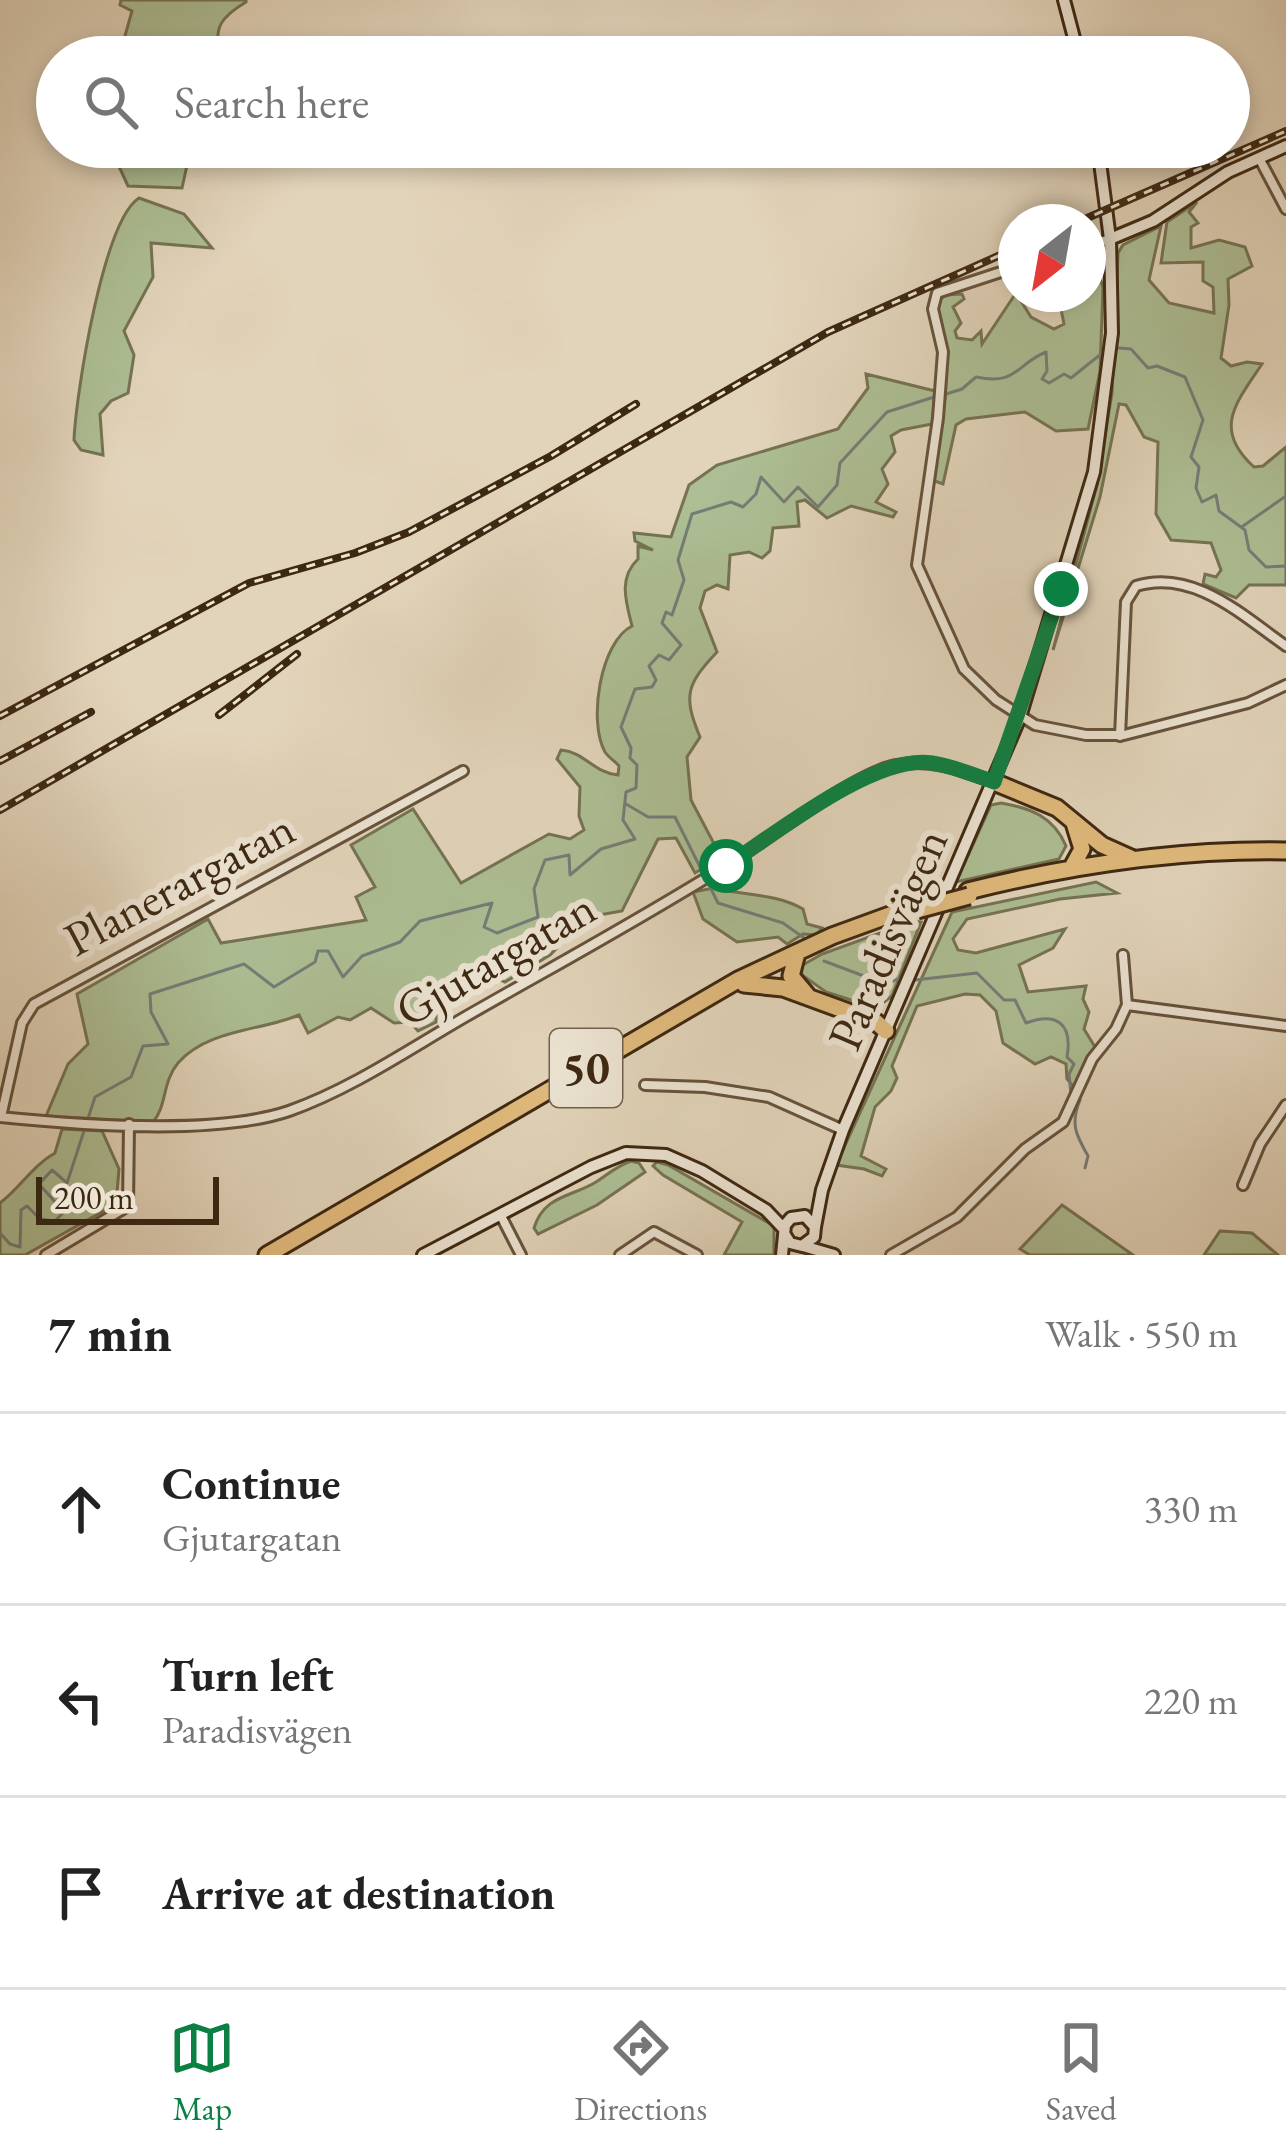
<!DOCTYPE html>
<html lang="en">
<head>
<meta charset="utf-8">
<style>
  body { margin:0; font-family:"EB Garamond",serif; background:#f6f6f6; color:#222 }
  .compass { position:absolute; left:998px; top:204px; width:108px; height:108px; border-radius:50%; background:#fff; box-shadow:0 6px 18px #0003; rotate:211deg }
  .scale { position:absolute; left:36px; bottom:30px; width:183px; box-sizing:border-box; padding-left:12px; border:6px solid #3d2812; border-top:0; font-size:33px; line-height:42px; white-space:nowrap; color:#3d2812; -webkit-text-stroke:9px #ece3d2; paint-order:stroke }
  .stop { position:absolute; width:36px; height:36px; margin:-27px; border:9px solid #0b8043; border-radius:50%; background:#fff }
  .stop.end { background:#0b8043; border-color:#fff; box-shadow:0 3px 12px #0008 }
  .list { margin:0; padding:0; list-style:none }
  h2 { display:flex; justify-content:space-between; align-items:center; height:156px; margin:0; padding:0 48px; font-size:51px }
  h2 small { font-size:39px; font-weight:400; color:#767676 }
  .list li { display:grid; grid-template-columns:78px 1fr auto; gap:36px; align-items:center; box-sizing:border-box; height:192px; padding:0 48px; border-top:3px solid #e0e0e0 }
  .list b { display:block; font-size:45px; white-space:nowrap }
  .list p { margin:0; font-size:39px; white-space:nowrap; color:#767676 }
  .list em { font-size:39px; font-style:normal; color:#767676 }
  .icon { flex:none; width:66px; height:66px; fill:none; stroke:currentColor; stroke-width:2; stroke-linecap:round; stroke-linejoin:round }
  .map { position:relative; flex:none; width:1286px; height:1255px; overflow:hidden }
  .search { position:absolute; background:#fff; box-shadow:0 6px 18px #0003; left:36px; right:36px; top:36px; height:132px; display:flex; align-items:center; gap:30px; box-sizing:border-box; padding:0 42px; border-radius:66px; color:#767676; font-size:45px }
  .sheet { height:732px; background:#fff }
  nav { display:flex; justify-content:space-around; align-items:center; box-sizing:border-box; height:168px; border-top:3px solid #e0e0e0; background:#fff; font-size:33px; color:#767676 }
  nav a { display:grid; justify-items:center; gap:6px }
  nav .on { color:#0b8043 }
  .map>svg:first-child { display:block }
  .green { fill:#adbe94; stroke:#757353; stroke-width:3 }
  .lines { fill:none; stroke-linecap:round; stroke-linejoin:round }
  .stream { stroke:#757d78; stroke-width:3 }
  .street-casing { stroke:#66533c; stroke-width:14 }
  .secondary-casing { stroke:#3d2812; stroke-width:16 }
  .highway-casing { stroke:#3d2812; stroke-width:21 }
  .street { stroke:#ece3d2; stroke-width:8 }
  .secondary { stroke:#ece3d2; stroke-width:10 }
  .highway { stroke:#e1ba7d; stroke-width:15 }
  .rail-casing { stroke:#3d2812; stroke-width:8 }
  .rail { stroke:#ece3d2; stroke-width:3; stroke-dasharray:9; stroke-linecap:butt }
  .highway-bridge-casing { stroke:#3d2812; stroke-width:21; stroke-linecap:butt }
  .highway-bridge { stroke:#e1ba7d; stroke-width:15 }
  .route { stroke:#0b8043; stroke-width:15 }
  .labels { text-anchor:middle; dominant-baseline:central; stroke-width:12; stroke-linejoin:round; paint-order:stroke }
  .shield { fill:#ece3d2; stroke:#72604c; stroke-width:3 }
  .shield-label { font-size:45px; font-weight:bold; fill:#3d2812 }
  .street-label { font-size:48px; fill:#3d2812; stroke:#ece3d2 }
</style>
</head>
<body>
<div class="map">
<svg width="1286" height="1255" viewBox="0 0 1286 1255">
  <rect width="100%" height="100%" fill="#e2d4ba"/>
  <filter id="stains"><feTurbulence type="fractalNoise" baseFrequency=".00167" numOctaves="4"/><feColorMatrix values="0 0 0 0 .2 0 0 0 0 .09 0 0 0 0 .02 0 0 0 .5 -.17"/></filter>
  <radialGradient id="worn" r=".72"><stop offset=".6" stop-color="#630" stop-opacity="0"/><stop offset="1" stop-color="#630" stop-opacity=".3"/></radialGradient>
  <path class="green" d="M121 0H246V2C221 17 213 27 220 57H119L132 11 120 5Z
    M110 147H191L182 188 128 186Z
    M139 198 184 214 212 248 151 243 153 277 124 331 134 355 128 393 111 401 100 414 103 455 81 450 74 440C76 394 103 221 139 198Z
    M1197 202 1189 212 1198 223 1191 227V248L1219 240 1245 247 1252 266 1228 279 1229 305 1221 358 1231 366 1247 362 1262 364C1236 403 1212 429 1254 467L1263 466 1286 447V585H1249L1236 598 1203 584 1205 574 1216 577 1221 570 1211 543 1171 540 1156 514 1158 442 1144 437 1126 405 1119 404 1100 497 1053 650 1097 485 1112 393 1118 253 1123 245 1161 226 1149 280 1169 303 1214 313 1213 287 1203 281V262L1161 263 1167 222Z
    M1091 250 1103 287 1100 371 1088 429 1056 431 1025 412 966 419 956 425 943 484 932 480C944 420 954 364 937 303L945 295 962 294 964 299 953 307 961 323 955 331 957 338 972 340 981 331 982 344 1016 293 1031 317 1054 329 1064 324 1058 294H1088Z
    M866 374 935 391 932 424 901 430 891 436 895 452 882 469 888 484 876 502 896 512 893 517 851 506 827 518 805 500 797 502 799 526 773 528 770 551 762 558 749 552 730 555 728 589 717 585 705 591 700 608 717 652C686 685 683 696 700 737L687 757 691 800 721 857 695 873 676 838 658 839 622 911 588 917 550 955 505 982 471 967 436 1006V1022L418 1031 410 1022 394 1023 371 1008 350 1020 338 1017 308 1033 299 1015C261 1031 208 1029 178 1063 162 1082 167 1106 153 1122L46 1116 68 1064 88 1044 77 994 208 919 221 943 366 920 356 897 375 887 351 845 413 809 461 883 549 834 570 839 584 830 579 816 580 787 557 759 561 750C585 752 592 772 618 775L619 766C615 761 609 758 605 752 588 722 600 642 632 626 626 602 618 578 638 559V546L653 550 635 541 634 533 671 537 689 485 717 465 838 429 868 388Z
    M1001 803C1031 808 1054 817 1066 846L1059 859 956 882 991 805Z
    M1096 882 1117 893 1060 899 967 919 953 939 958 950 976 953 1065 929 1053 948 1019 965 1028 992 1086 986 1083 999 1089 1012 1084 1029 1095 1047 1074 1087 1067 1079 1066 1064 1051 1057 1035 1064 1003 1043 996 1011 980 995 965 994 917 1006 892 1066 897 1078 891 1091 875 1107 861 1156 886 1169 882 1176 864 1169 836 1165 952 912Z
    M714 888C745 896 775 893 803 909L807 924 822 928 817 935 803 934 787 944 778 937 737 942 703 919 693 892Z
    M913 921 921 922 892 996 876 1008 826 992 802 975 801 966 822 954Z
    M62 1129 102 1131 119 1169 116 1204 25 1255H0V1203C20 1188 33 1165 55 1153Z
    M631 1161 639 1163 645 1172 597 1205 538 1234 534 1228C544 1195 572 1197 596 1182 608 1174 617 1166 631 1161Z
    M657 1162 668 1165 774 1226V1255H724L742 1222 663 1175 653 1166Z
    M1062 1205 1133 1255H1030L1020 1249Z
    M1220 1231 1252 1233 1278 1255H1204Z"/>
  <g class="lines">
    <path class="stream" d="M1119 348 1131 349 1148 368 1157 366 1185 377 1203 420 1191 457 1199 467 1196 488 1202 502 1216 495 1219 511 1245 530 1249 550 1266 567 1286 566
      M943 395 962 389 976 377C1017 386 1016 364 1046 352L1047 371 1042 379 1049 383 1064 374 1071 378 1106 350
      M1243 526 1286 496
      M626 804 648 817H675L718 903 783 923 804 938
      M824 961 885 984 903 977
      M915 980 977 973 1004 1000H1015L1026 1023C1055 1012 1073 1022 1067 1057L1074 1064 1069 1074 1071 1095
      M1080 1100C1070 1124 1076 1135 1088 1156L1085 1168
      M0 1233 10 1244 20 1247 21 1210 27 1206 40 1219 55 1221 64 1212 39 1184 52 1170 67 1183 95 1097 131 1077 143 1046 168 1044 151 1012 150 994 244 964 274 987 315 962 318 951H328L343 977 362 956 400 942 420 921 492 903 484 927 497 933 538 917 534 889 545 860 569 855 570 875 601 849 635 839 623 820 626 792 636 788 637 765 630 758 631 748 621 727 635 689 652 687 656 680 649 666 659 655 669 660 681 645 662 623 666 612 672 615 684 580 678 560 692 514 731 502 743 507 756 494 761 477 784 502 798 487 818 507 837 485 840 463 887 412 934 397"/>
    <g class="street-casing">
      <path id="street" d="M1259 158 1286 209
        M1088 245 1110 239
        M1016 267 937 293 933 309 943 352 938 418 917 565 964 669 996 700 1035 725 1086 735H1124L1248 703 1286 685
        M1120 736 1126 602 1136 586C1193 568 1243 616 1286 646
        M1127 1005 1286 1026
        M645 1085 705 1087 769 1097 843 1130
        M0 1117C79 1125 215 1136 289 1111 351 1089 408 1050 465 1017 554 966 645 917 732 862 770 838 857 772 896 765 930 758 960 770 992 782
        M1 1117 22 1023 34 1004 463 771
        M1243 1185 1260 1144 1286 1105
        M501 1216 521 1255
        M46 1255 128 1206 129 1124
        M620 1255 654 1232 697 1255
        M891 1255 957 1217 1025 1149 1063 1122 1092 1059 1116 1029 1127 1005 1123 955"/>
    </g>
    <g class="secondary-casing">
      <path id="secondary" d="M1064 0 1079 57
        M1110 239 1153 221 1228 172 1286 146
        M815 1227 822 1190 843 1130 1020 717 1094 472 1112 333 1110 239 1098 147
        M803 1246 834 1255
        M423 1255 591 1167 626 1153 666 1155 702 1171 766 1210 784 1229
        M782 1255 785 1225 791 1218 805 1216 815 1227 814 1237 802 1246 790 1243 785 1235"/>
    </g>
    <g class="highway-casing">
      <path id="highway" d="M994 782 1057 808 1102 845 1131 858
        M1071 869 1082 849 1074 823
        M968 891C1072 865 1179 849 1286 851
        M796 957 791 976 807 995
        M744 984 783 988 876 1022 886 1031
        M267 1255 738 980 832 936 917 905"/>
    </g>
    <use href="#street" class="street"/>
    <use href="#secondary" class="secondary"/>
    <use href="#highway" class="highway"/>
    <g class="rail-casing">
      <path id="rail" d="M1078 222 1286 131
        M219 715 297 654
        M0 716 249 583 355 553 409 532 551 456 636 404
        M0 761 91 712
        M0 810 828 332 1016 248"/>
    </g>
    <use href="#rail" class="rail"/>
    <g class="highway-bridge-casing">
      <path id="highway-bridge" d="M917 910 969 896"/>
    </g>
    <use href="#highway-bridge" class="highway-bridge"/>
  </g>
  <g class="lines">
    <path class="route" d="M726 866C775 834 875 754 932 763 953 766 974 775 994 782L1061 589"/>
  </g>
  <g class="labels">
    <rect class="shield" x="550" y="1029" width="72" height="78" rx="9"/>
    <g class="shield-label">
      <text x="586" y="1068">50</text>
    </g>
    <g class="street-label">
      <text transform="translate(179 883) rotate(-28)">Planerargatan</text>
      <text transform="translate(887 939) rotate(-67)">Paradisvägen</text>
      <text transform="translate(495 958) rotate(-30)">Gjutargatan</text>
    </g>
  </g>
  <rect width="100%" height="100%" filter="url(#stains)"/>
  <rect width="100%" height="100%" fill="url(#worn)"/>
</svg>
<svg class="compass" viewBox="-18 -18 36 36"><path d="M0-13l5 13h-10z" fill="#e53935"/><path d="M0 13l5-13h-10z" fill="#767676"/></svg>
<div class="scale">200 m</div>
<div class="stop" style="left:726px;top:866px"></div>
<div class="stop end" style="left:1061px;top:589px"></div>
<div class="search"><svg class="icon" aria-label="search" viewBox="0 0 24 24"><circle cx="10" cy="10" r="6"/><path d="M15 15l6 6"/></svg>Search here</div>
</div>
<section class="sheet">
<h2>7 min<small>Walk · 550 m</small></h2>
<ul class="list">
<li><svg class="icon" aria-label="ahead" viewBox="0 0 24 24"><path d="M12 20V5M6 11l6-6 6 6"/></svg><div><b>Continue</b><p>Gjutargatan</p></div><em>330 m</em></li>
<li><svg class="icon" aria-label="left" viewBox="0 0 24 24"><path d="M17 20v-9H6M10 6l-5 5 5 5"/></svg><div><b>Turn left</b><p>Paradisvägen</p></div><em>220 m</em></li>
<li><svg class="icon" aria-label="arrive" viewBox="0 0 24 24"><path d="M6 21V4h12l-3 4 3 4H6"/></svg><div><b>Arrive at destination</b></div></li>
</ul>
</section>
<nav>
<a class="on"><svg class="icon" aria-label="map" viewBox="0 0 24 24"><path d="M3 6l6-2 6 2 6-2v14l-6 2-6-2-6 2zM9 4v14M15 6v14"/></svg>Map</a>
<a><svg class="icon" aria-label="directions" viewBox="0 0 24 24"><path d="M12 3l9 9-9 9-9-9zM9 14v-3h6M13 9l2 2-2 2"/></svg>Directions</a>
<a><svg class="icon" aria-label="saved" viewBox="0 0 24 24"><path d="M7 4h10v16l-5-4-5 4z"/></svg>Saved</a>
</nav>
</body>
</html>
